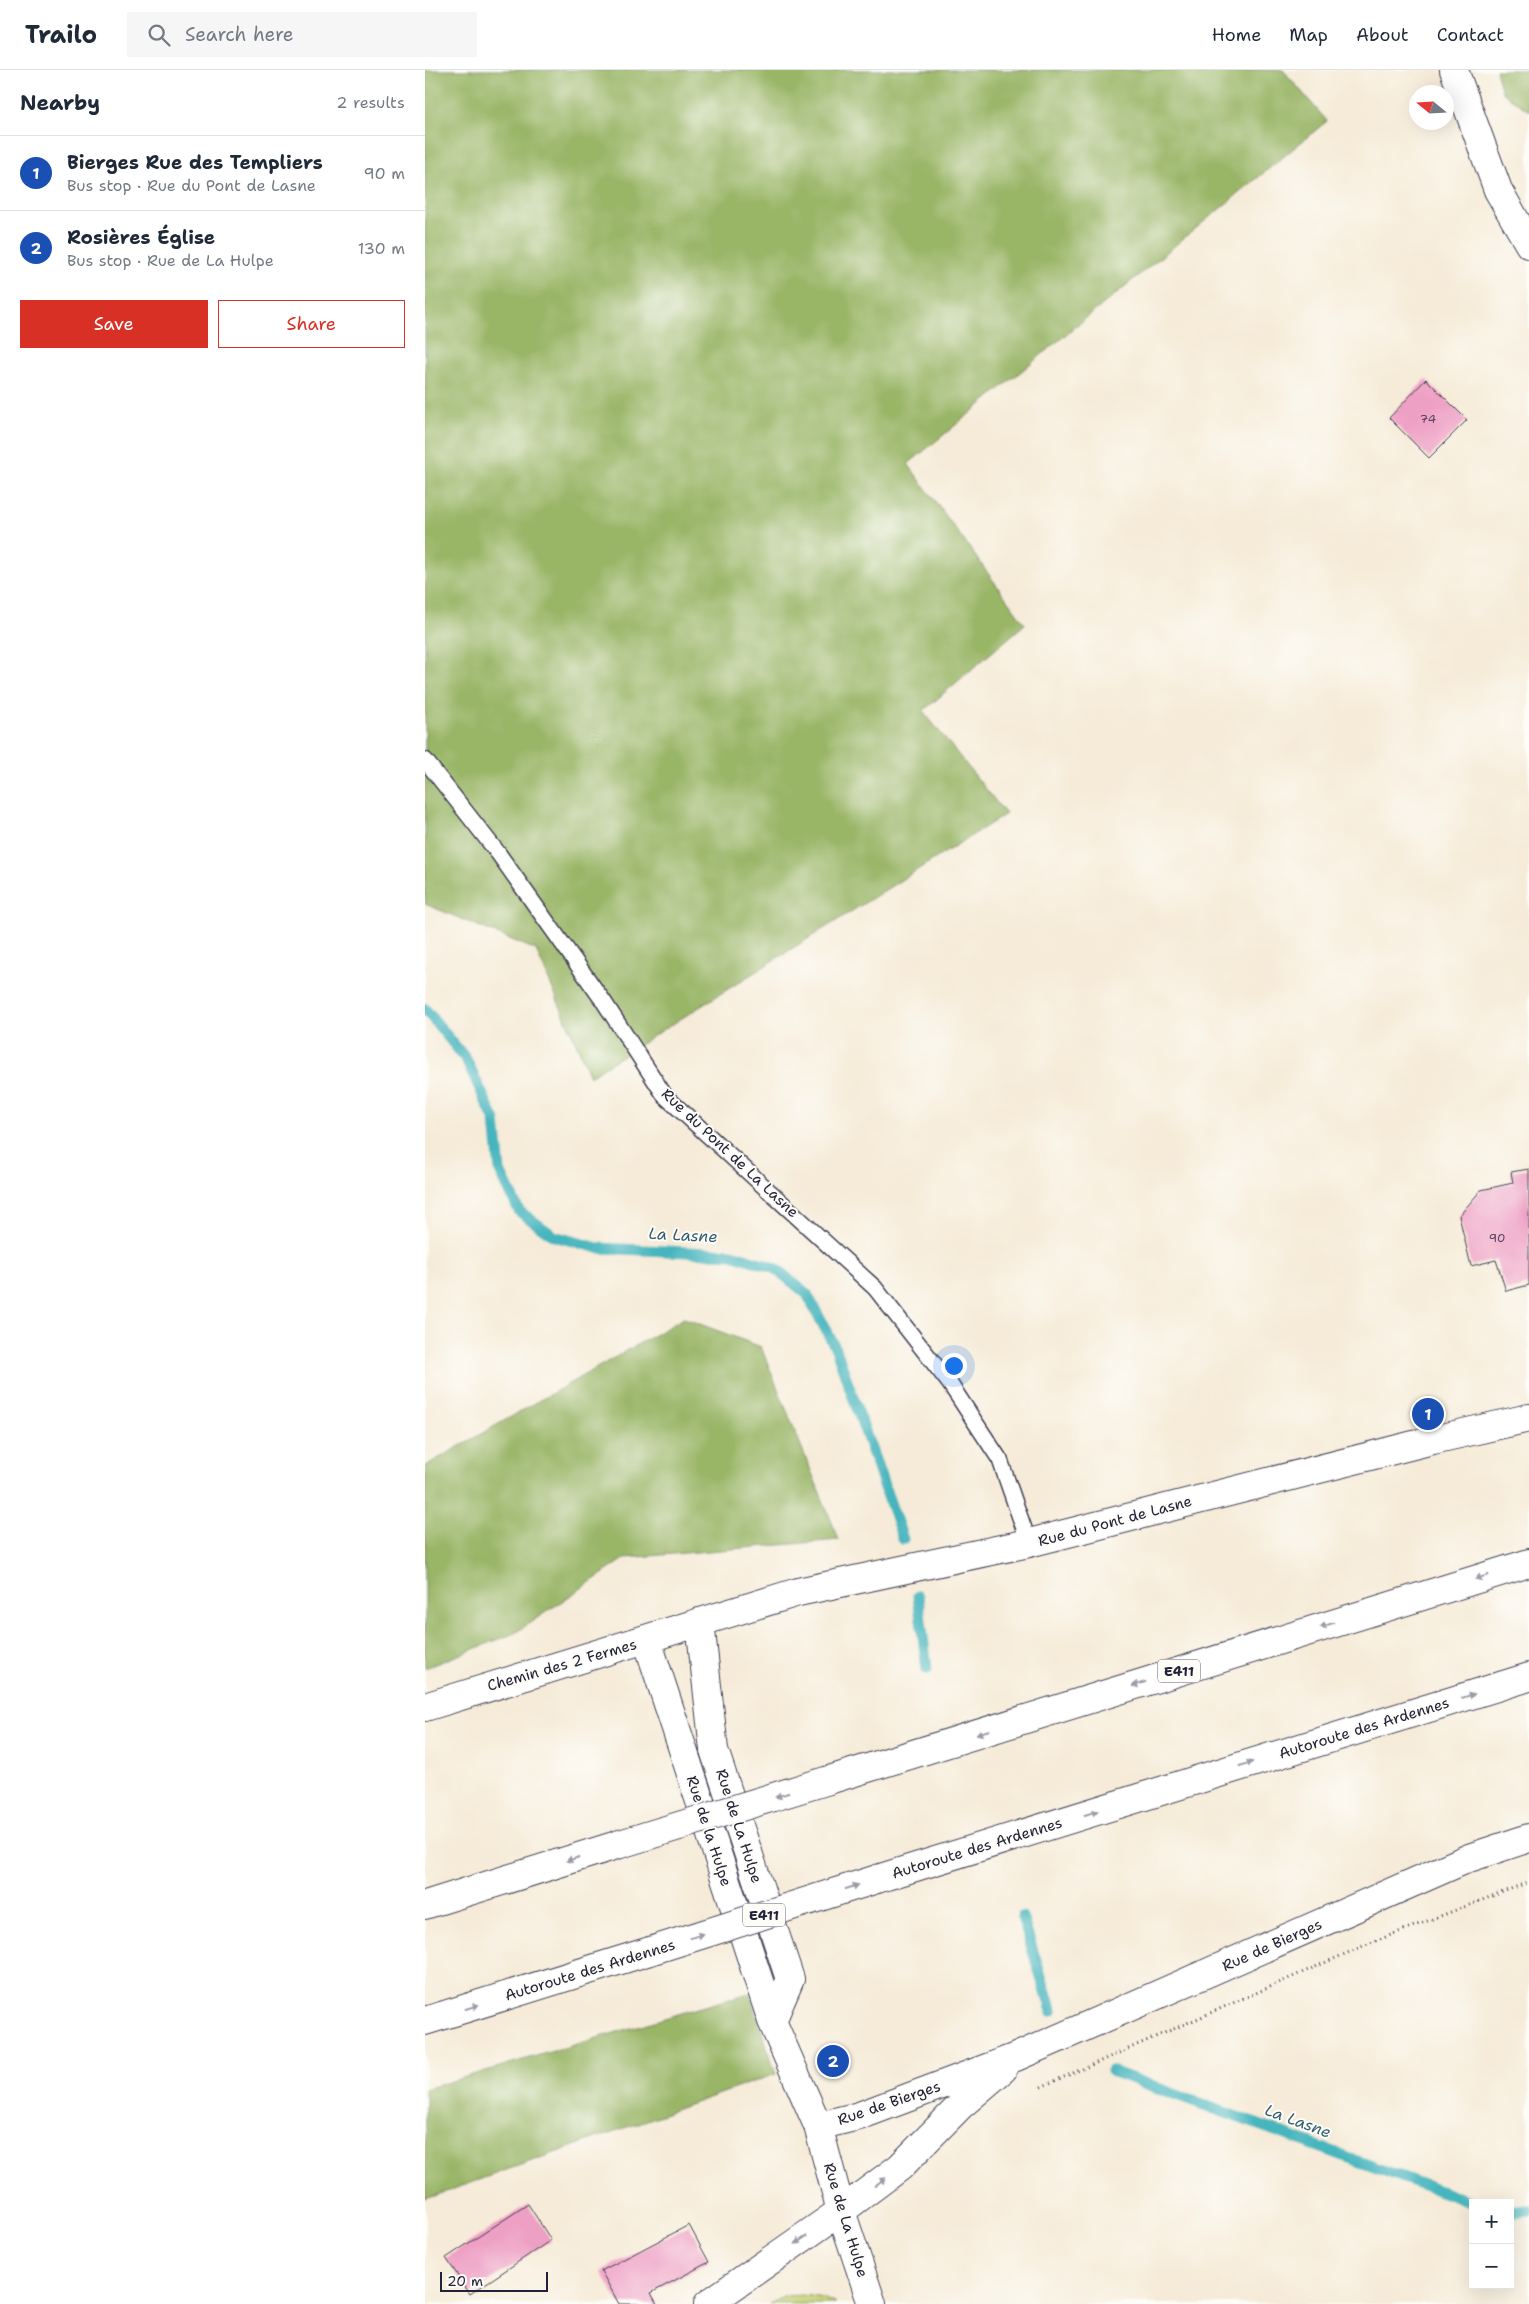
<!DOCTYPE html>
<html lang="en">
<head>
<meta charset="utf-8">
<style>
  body { margin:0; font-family:"Shantell Sans",sans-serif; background:#f6f6f7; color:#1f2937 }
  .controls { position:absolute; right:15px; bottom:15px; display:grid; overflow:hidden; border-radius:0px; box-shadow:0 5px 20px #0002 }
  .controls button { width:45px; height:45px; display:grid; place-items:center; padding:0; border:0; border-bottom:1px solid #e0e1e3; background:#fff; color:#1f2937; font:25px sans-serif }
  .compass { position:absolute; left:984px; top:15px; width:45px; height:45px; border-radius:50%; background:#fff; box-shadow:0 5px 20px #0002; rotate:288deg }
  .scale { position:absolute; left:15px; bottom:12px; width:108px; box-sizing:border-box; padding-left:5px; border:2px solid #22223b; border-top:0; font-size:14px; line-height:18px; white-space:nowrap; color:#22223b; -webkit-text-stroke:4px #fdfcf7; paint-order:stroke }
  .you { position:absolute; left:528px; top:1295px; width:18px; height:18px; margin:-12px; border:4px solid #fff; border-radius:50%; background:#1a73e8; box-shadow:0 0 0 8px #1a73e833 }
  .badge { display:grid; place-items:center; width:32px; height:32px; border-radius:50%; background:#d93025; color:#fff; font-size:16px; font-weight:700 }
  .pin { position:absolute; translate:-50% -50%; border:2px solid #fff; box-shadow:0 1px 5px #0006 }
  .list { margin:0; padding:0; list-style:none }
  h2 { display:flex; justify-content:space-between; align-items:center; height:65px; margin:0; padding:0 20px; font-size:21px }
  h2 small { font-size:16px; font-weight:400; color:#747a83 }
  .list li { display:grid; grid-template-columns:32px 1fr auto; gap:15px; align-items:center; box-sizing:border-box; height:75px; padding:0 20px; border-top:1px solid #e0e1e3 }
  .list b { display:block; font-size:19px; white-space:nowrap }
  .list p { margin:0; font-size:16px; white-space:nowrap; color:#747a83 }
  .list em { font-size:16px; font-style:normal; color:#747a83 }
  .actions { display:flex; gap:10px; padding:15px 20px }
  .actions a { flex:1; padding:11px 0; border:1px solid #d93025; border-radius:0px; text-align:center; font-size:18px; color:#d93025 }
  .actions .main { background:#d93025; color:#fff }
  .icon { flex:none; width:28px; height:28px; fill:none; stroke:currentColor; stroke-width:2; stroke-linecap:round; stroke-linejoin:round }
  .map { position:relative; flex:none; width:1104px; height:2234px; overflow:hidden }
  header { display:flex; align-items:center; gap:30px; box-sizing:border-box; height:70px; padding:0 25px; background:#fff; border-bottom:1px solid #e0e1e3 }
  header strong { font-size:24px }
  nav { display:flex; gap:28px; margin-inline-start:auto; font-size:18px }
  .search { width:350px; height:45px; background:#f6f6f7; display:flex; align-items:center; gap:12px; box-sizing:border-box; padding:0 18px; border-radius:0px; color:#747a83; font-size:19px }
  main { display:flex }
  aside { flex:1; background:#fff }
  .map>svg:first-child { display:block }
  .green { fill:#c2d375; stroke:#727a58 }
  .forest { fill:#99b566; stroke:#5e6c50 }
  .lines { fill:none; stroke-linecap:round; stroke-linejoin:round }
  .stream { stroke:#46b5be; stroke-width:11 }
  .building { fill:#ee9fc4 }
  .service-casing { stroke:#424053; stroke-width:18 }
  .minor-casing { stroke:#424053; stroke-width:30 }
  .tertiary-casing { stroke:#424053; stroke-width:30 }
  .motorway-casing { stroke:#424053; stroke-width:30 }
  .path { stroke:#424053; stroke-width:3; stroke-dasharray:1 4; stroke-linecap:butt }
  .service { stroke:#fff; stroke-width:15 }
  .minor { stroke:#fff; stroke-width:28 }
  .tertiary { stroke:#fff; stroke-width:28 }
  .motorway { stroke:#fff; stroke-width:28 }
  .motorway-bridge-casing { stroke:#424053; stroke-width:30; stroke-linecap:butt }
  .motorway-bridge { stroke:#fff; stroke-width:28 }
  .oneway { fill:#9c9ca7 }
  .labels { text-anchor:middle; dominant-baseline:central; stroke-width:4; stroke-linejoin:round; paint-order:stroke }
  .number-label { font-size:12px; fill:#55415d }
  .shield { fill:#fdfcf7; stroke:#646373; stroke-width:1 }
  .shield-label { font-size:14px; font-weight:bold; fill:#22223b }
  .street-label { font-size:15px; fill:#22223b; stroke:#fdfcf7 }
  .water-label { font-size:16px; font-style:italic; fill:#305d6f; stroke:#fdfcf7 }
</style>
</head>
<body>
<header>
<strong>Trailo</strong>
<div class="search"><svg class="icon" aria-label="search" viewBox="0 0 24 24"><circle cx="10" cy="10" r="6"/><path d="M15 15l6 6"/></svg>Search here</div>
<nav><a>Home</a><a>Map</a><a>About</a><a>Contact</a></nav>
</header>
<main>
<aside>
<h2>Nearby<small>2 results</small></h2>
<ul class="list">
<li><span class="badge" style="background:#1a4fb4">1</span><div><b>Bierges Rue des Templiers</b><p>Bus stop · Rue du Pont de Lasne</p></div><em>90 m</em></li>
<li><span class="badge" style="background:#1a4fb4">2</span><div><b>Rosières Église</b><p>Bus stop · Rue de La Hulpe</p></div><em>130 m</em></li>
</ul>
<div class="actions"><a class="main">Save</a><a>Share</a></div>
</aside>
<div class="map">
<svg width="1104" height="2234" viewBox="0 0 1104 2234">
  <rect width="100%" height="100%" fill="#fdfcf7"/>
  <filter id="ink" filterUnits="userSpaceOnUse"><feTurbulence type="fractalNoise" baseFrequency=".02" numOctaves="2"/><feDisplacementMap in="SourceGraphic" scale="10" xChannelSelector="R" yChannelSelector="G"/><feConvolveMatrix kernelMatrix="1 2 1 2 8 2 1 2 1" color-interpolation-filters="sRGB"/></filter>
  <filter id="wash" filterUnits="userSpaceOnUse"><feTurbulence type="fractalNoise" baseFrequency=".0096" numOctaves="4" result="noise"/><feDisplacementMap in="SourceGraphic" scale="20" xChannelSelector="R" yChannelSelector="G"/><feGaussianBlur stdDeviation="1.12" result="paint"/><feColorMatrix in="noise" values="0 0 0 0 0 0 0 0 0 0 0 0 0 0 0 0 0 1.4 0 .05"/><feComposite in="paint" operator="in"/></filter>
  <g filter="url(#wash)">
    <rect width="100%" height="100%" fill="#f6ebd8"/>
    <path class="green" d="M378 2225 398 2228 411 2234H344L361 2226Z"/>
    <path class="forest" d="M0 0H858L902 51 483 394 600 554 498 641 581 744 165 1006 111 880 0 834Z
      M1071 0H1104V41L1077 22Z
      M259 1248 336 1277 414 1470 201 1488 90 1563 0 1598V1396Z
      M324 1923 351 2004 0 2129V2019Z"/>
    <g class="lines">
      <path class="stream" d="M0 939 41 989 70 1051 75 1101 94 1141 129 1166 173 1178 307 1184 350 1198 382 1224 411 1279 478 1469
        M493 1526 502 1599
        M597 1847 627 1941
        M686 2001 1048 2133
        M1085 2142 1104 2140"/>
    </g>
    <g id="blocks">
      <path class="building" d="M1001 309 1042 350 1004 388 964 348Z
        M1104 1099V1215L1081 1221 1071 1190 1046 1196 1034 1146 1056 1120 1088 1113 1086 1102Z
        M103 2134 126 2170 45 2224 21 2188Z
        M264 2155 284 2192 226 2223 232 2234H194L176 2201Z"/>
    </g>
  </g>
  <g filter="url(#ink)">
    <use href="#blocks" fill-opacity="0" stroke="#424053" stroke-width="1"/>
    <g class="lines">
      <g class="service-casing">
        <path id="service" d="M0 690 73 783 179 932 240 1026 450 1218 525 1314 575 1390 604 1473"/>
      </g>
      <g class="minor-casing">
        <path id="minor" d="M1029 0 1073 120 1104 174
          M283 2234 416 2141"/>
      </g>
      <g class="tertiary-casing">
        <path id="tertiary" d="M275 1552 289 1680 365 1909 347 1951 393 2056 416 2141 447 2234
          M222 1570 347 1951
          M0 1637 373 1522 604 1473 1008 1370 1104 1348
          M393 2056 434 2046 591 1987 1044 1788 1104 1768
          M416 2141 475 2097 536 2035 578 1999"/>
      </g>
      <g class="motorway-casing">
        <path id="motorway" d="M404 1710 1104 1493
          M452 1809 1104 1607
          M0 1835 195 1774
          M0 1951 225 1881"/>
      </g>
      <path class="path" d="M616 2017 945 1873 1104 1812"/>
      <use href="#service" class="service"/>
      <use href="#minor" class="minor"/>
      <use href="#tertiary" class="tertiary"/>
      <use href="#motorway" class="motorway"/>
      <g class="motorway-bridge-casing">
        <path id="motorway-bridge" d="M195 1774 404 1710
          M225 1881 452 1809"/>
      </g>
      <use href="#motorway-bridge" class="motorway-bridge"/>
    </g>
    <defs><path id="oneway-solid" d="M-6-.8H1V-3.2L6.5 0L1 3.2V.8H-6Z" transform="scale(1.25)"/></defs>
    <g class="oneway">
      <use href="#oneway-solid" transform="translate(1057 1507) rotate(163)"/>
      <use href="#oneway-solid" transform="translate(902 1555) rotate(163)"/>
      <use href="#oneway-solid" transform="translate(714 1614) rotate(163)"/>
      <use href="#oneway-solid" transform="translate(1043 1626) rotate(-17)"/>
      <use href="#oneway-solid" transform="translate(558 1662) rotate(163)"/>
      <use href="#oneway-solid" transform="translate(821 1694) rotate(-17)"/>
      <use href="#oneway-solid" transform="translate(357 1725) rotate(163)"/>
      <use href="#oneway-solid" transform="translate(666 1743) rotate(-17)"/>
      <use href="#oneway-solid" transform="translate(148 1789) rotate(163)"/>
      <use href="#oneway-solid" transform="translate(427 1817) rotate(-18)"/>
      <use href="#oneway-solid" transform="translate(272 1866) rotate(-18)"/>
      <use href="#oneway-solid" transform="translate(47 1937) rotate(-17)"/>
      <use href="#oneway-solid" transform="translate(455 2112) rotate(-36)"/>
      <use href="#oneway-solid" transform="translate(376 2170) rotate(145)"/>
    </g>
  </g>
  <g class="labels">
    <g class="number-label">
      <text x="1003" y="349">74</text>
      <text x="1072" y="1168">90</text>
    </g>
    <g class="shield">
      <rect x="733" y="1589.5" width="42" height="23" rx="4"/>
      <rect x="318" y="1833.5" width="42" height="23" rx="4"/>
    </g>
    <g class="shield-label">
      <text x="754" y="1601">E411</text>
      <text x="339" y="1845">E411</text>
    </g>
    <g class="street-label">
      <text transform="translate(305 1083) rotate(43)">Rue du Pont de La Lasne</text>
      <text transform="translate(690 1451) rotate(-15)">Rue du Pont de Lasne</text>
      <text transform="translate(137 1595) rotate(-16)">Chemin des 2 Fermes</text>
      <text transform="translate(939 1658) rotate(-17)">Autoroute des Ardennes</text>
      <text transform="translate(314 1756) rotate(72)">Rue de La Hulpe</text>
      <text transform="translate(284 1761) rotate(72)">Rue de la Hulpe</text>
      <text transform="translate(552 1778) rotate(-17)">Autoroute des Ardennes</text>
      <text transform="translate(847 1875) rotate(-24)">Rue de Bierges</text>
      <text transform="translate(165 1900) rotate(-17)">Autoroute des Ardennes</text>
      <text transform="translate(464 2033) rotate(-19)">Rue de Bierges</text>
      <text transform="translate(421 2150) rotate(73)">Rue de La Hulpe</text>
    </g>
    <g class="water-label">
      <text transform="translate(258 1165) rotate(3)">La Lasne</text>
      <text transform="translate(873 2051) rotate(20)">La Lasne</text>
    </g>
  </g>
</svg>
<div class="controls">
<button>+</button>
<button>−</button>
</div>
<svg class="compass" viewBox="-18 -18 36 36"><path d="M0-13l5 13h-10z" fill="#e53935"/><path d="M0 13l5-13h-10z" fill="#747a83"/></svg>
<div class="scale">20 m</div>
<div class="you"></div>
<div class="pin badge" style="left:1003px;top:1344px;background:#1a4fb4">1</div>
<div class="pin badge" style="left:408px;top:1991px;background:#1a4fb4">2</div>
</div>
</main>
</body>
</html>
